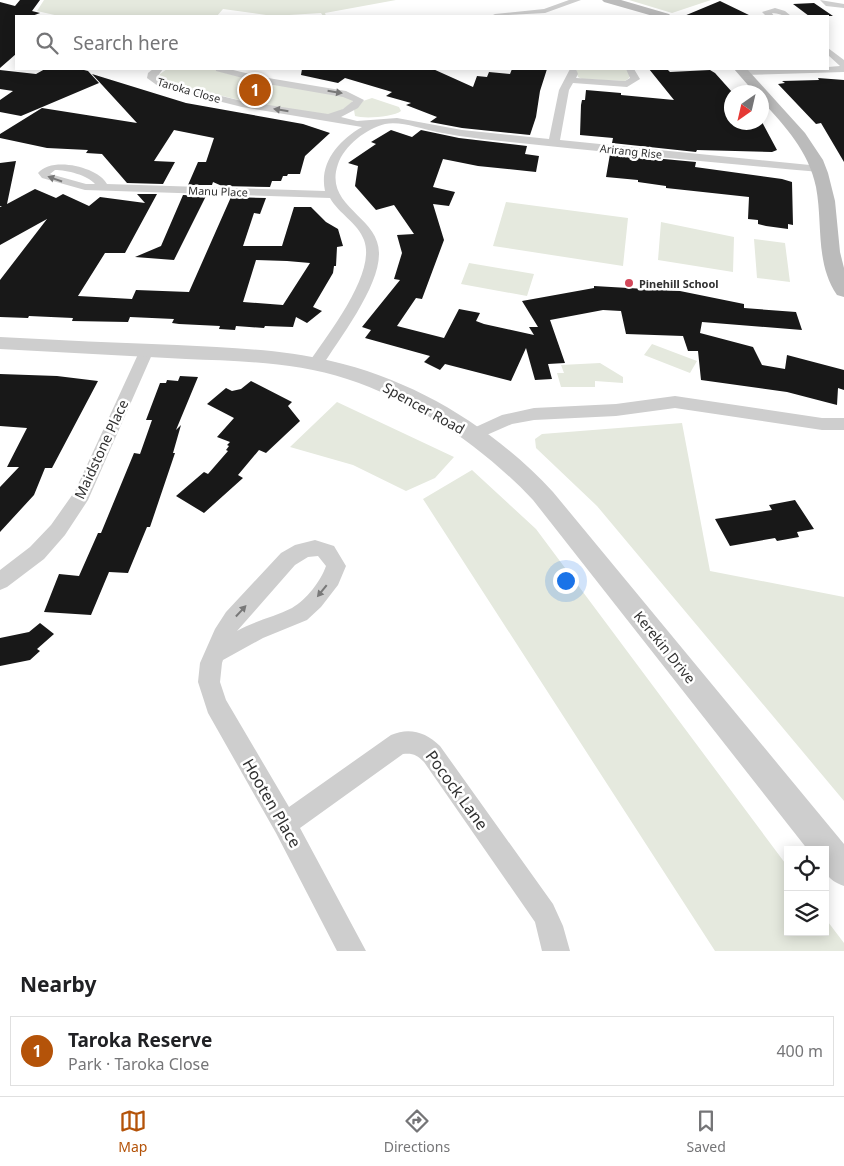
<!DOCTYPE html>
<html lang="en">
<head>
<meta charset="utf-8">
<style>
  body { margin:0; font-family:"Noto Sans",sans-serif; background:#f6f6f6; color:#202124 }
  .controls { position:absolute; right:15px; bottom:15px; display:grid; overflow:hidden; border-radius:0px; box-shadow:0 2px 12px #0003 }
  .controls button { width:45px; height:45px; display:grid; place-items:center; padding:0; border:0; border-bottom:1px solid #e0e0e0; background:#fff; color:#202124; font:25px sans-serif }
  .compass { position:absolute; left:724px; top:85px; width:45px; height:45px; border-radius:50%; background:#fff; box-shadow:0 2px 12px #0003; rotate:214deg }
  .you { position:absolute; left:565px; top:580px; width:18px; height:18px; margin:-12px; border:4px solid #fff; border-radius:50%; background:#1a73e8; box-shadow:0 0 0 8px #1a73e833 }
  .badge { display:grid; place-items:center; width:32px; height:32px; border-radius:50%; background:#b45309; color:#fff; font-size:16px; font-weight:700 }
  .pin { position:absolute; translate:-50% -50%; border:2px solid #fff; box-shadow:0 1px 5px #0006 }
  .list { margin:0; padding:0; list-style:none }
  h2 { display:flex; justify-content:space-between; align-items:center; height:65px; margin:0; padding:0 20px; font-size:21px }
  h2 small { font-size:16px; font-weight:400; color:#757577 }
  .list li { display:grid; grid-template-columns:32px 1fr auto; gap:15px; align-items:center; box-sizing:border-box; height:70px; margin:0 10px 10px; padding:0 10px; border:1px solid #e0e0e0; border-radius:0px }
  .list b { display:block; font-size:19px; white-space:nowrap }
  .list p { margin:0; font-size:16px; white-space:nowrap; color:#757577 }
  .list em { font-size:16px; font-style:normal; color:#757577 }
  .icon { flex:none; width:28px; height:28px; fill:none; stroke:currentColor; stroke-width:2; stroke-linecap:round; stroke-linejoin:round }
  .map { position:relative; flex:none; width:844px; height:951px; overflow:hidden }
  .search { position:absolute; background:#fff; box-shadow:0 2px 12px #0003; left:15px; right:15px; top:15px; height:55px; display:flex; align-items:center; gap:12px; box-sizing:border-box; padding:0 18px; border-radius:0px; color:#757577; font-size:19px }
  .sheet { height:145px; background:#fff }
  nav { display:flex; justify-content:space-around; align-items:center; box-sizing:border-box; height:70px; border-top:1px solid #e0e0e0; background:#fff; font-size:14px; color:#757577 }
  nav a { display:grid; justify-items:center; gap:2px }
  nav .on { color:#b45309 }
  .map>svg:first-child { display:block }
  .green { fill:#e5e9de }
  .building { fill:#181818; fill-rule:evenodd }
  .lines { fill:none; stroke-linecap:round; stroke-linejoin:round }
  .minor { fill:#cecece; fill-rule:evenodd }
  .tertiary { fill:#cecece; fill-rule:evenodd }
  .secondary { fill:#bbb; fill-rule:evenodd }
  .oneway { fill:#787878 }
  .poi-dot { fill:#d3485a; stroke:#fff; stroke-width:2 }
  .labels { text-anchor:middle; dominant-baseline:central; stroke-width:5; stroke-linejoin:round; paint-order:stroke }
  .far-street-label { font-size:11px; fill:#313131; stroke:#fff }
  .far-poi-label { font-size:11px; font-weight:bold; fill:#313131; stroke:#fff; text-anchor:start }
  .street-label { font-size:14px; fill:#313131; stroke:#fff }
  .near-street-label { font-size:16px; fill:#313131; stroke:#fff }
</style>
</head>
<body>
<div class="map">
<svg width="844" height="951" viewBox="0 0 844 951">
  <rect width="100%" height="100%" fill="#fff"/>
  <path class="green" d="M44 0H396L325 13 326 16H323L321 13 273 16 223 9 217 16H59L37 11Z
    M629 0H711L672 13Z
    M167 69H211L233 75 349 97 353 100 351 104 337 113 323 115 251 103 162 81 158 78 160 74Z
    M576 69H626L630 75 629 78 625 81 582 79 578 77Z
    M372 98 399 107 401 111C394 117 364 119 355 116L354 110 363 101Z
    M506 202 628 218 623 266 493 246Z
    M661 222 734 237 733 272 658 260Z
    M754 239 785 243 790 282 757 278Z
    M469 263 534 274 527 296 461 284Z
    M652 344 697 361 690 373 644 355Z
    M600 363 623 377V383L595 381V387H561L557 373H564L561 365Z
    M337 402 454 457 435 478 406 491 353 465 290 447Z
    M682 423 710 571 844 597V801L597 506 536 448 535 439 542 434Z
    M472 470 536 529 788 867V932H825V918L844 943V951H715L423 499Z"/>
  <path class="building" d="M20 0H40L32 11 40 13 32 16H16V54L0 68V2L15 6Z
    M720 1 751 16H684Z
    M814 3 833 16H809L793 4Z
    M45 69H80L88 71 99 83 21 116 0 112V100L13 91 0 89V70L36 74Z
    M302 69H433L473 87 477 76 487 77 489 72 510 74 512 69H547L540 91 536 117 530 135 462 128 430 122 437 117 406 105 411 103 386 96 392 92 345 78 338 83 301 75Z
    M649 69H667L670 72 710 70 715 73 732 92V122H762L777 150 772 152 697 150 696 152 612 143 613 138 580 135 581 105 582 100H585L586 90 621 93V95L674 100Z
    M92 74 186 103 303 124 330 133 305 156 300 174H288L287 176H283L281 181H272L270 187 222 186 213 182 212 185H188L198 162H206L214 138 174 130 154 161 175 162 163 184 127 183 102 154 86 153 88 150 47 148 0 138V134L42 108 137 123Z
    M818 78 844 80V162L821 123 816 124 778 84 785 83 782 81 819 80Z
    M391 130 412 137 421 130 459 138 527 146 525 154 539 156 536 172 478 166 443 159 433 187 455 192 449 206 433 204 444 240 422 299 416 298 397 326 444 338 459 309 480 313 476 321 484 324 534 335 529 327H538L522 301 594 288V286L680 291 744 304V308L796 312 802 330 702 322 700 333 753 347 762 365 785 369 787 355 844 370V390L838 388 837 405 787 392 701 380 698 351H688L683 336 626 334 621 311 603 310 550 320 565 363 548 364 552 379 535 380 526 348 511 381 445 364 440 370 424 362 430 356 365 338 371 330 362 327 400 280 394 279 402 253 397 235 414 234 394 205 376 210 355 186 358 166 348 163 376 144 371 142Z
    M610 154 696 162 695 167 782 179 792 182 793 225 788 224V229L766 226 758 224V220L748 219 749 197 666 188V186L638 182V180L606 177Z
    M16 161 7 204 35 189 56 198 63 194 89 206 100 197 145 203 137 194H157L125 253H105L78 296 132 299 136 290 189 292 231 197 266 198 260 214 254 213 243 246H282L294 207H311L326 222 338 229 343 246 337 247 336 266H334L333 273 313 307 322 311 307 323 296 317 293 327 265 326 264 328 236 326 235 330 219 329 220 326 179 324 172 323 174 319 130 317 128 322 72 321 73 318 29 316 28 318 0 317V280L47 219 0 245V207L2 206H0V163ZM256 260 287 261 310 263 283 305 243 302Z
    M183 195 206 196 174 260 135 257 161 246Z
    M0 374 57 376 98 381 52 468H45L34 495 0 532V487L19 467H7L27 428 0 426Z
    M180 376 198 377 176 430 181 425 173 453H175L150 527H147L128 573 109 572 91 615 44 612 59 574 79 576 98 533H101L134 453 140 454 152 420H146L160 383H166L167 380 178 381Z
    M251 381 292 402 288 406 300 421 266 453 259 450 238 475 243 478 204 513 176 496 204 472 208 474 228 451 226 450 229 446 227 445 230 442 217 437 234 418 207 404 226 388 232 391 241 389Z
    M795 500 814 529 797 532 799 537 777 541 775 538 730 546 715 519 772 510 769 505Z
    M40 623 54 634 37 649 40 651 30 660 0 666V638L29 632Z"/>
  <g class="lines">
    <path class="minor" d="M569 0H581L545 13 491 16 495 14 544 9Z
      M820 0 844 4V8L826 6Z
      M775 8 785 11 791 16C784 17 779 13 772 13L774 16H766L762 12Z
      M828 48 844 60V72L743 75 738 72 743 69H828V67L840 66 828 55Z
      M153 69H163L157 77 164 82 242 101 328 114 343 109 353 101 343 97 262 83 216 71 215 69H229L262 77 346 91 364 100 358 108 341 117 357 121 397 118 462 130 549 139 559 90 570 69H576L578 74 576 78 625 81 630 78 626 69H634L640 79 627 87 573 83 569 90 560 140 820 166 826 169 820 172C707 162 595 151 482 139 467 137 452 135 437 132 421 129 402 121 385 124 367 128 344 146 338 164 323 207 380 216 379 254 379 288 339 339 321 368L316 369 311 368 308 364C326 336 377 274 364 240 358 223 339 214 330 198L85 190 42 178 38 173C52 156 98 167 107 184L325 191C319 163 338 141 362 127L242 107 158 86 147 78 148 73ZM55 170C67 170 87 175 95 184H86L50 174Z
      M147 345 152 346 154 350 88 500 65 535 44 559 7 587 0 590V570L30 547 51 525 75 491 140 350 142 346Z
      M675 396 822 418H844V430H822L675 408 616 416 534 420 512 424 473 441 467 439 465 435 467 431 502 415 534 408 616 404Z
      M315 540 334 546 346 566 338 585 321 607 307 620 263 638 223 660 222 663 220 682 226 700 289 807 391 735C409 727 426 732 440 746L553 904 563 926 570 951H542L535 922 424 762C417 755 413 753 403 754L300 828 366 951H337L276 833 208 713 198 682 200 663 215 629 226 612 281 553 295 545ZM318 556 326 566C321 581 306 600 292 608 274 617 254 621 237 631L295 565 308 557Z"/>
    <path class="tertiary" d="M0 337C59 340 118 343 177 345 229 348 281 349 331 361 415 380 495 429 553 492L844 844V886C823 878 825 871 825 850H808L533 500C482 446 417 402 347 379 296 362 239 361 186 359 124 356 62 352 0 349Z"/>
    <path class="secondary" d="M602 0H621L669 14 671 16H653L604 2Z
      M734 69H747L805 133 823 160 828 173 835 201 840 252 844 268V297L837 295C815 263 823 224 816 187 809 152 785 126 762 101V92H754Z"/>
  </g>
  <defs><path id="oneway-solid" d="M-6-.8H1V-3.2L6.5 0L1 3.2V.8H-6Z" transform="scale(1.25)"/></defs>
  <g class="oneway">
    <use href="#oneway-solid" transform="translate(335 92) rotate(9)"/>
    <use href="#oneway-solid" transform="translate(281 110) rotate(-171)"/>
    <use href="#oneway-solid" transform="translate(55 179) rotate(-161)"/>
    <use href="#oneway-solid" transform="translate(322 591) rotate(129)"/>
    <use href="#oneway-solid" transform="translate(241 611) rotate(-47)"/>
  </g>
  <circle class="poi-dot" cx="629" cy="283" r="5"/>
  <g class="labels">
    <g class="far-street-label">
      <text transform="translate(189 90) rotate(16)">Taroka Close</text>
      <text transform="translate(631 151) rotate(6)">Arirang Rise</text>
      <text transform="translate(218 191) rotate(2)">Manu Place</text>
    </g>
    <g class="far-poi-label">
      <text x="639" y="283">Pinehill School</text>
    </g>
    <g class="street-label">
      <text transform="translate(424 408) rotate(29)">Spencer Road</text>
      <text transform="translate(101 449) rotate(-65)">Maidstone Place</text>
      <text transform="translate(665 647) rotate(51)">Kerekin Drive</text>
    </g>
    <g class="near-street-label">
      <text transform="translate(457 790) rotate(54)">Pocock Lane</text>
      <text transform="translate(272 803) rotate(60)">Hooten Place</text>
    </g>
  </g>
</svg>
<div class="controls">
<button><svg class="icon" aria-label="locate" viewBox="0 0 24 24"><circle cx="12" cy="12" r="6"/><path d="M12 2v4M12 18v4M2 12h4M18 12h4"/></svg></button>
<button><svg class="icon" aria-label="layers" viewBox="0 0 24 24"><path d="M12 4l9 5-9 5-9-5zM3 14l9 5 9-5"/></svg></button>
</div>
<svg class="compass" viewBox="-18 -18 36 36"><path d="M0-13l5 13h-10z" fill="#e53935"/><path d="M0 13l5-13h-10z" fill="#757577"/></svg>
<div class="you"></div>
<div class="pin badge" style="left:255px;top:90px">1</div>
<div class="search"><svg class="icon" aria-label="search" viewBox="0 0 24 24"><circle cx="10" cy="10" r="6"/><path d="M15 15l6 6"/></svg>Search here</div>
</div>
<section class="sheet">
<h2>Nearby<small></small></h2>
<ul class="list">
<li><span class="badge">1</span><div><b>Taroka Reserve</b><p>Park · Taroka Close</p></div><em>400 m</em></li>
</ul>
</section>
<nav>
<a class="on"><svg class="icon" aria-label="map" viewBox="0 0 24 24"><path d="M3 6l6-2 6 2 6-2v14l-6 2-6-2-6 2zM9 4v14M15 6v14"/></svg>Map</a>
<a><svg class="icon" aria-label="directions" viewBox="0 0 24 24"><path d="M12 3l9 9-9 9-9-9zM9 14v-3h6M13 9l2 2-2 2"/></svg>Directions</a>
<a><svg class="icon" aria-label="saved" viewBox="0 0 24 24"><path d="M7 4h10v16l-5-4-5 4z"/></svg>Saved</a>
</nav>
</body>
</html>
